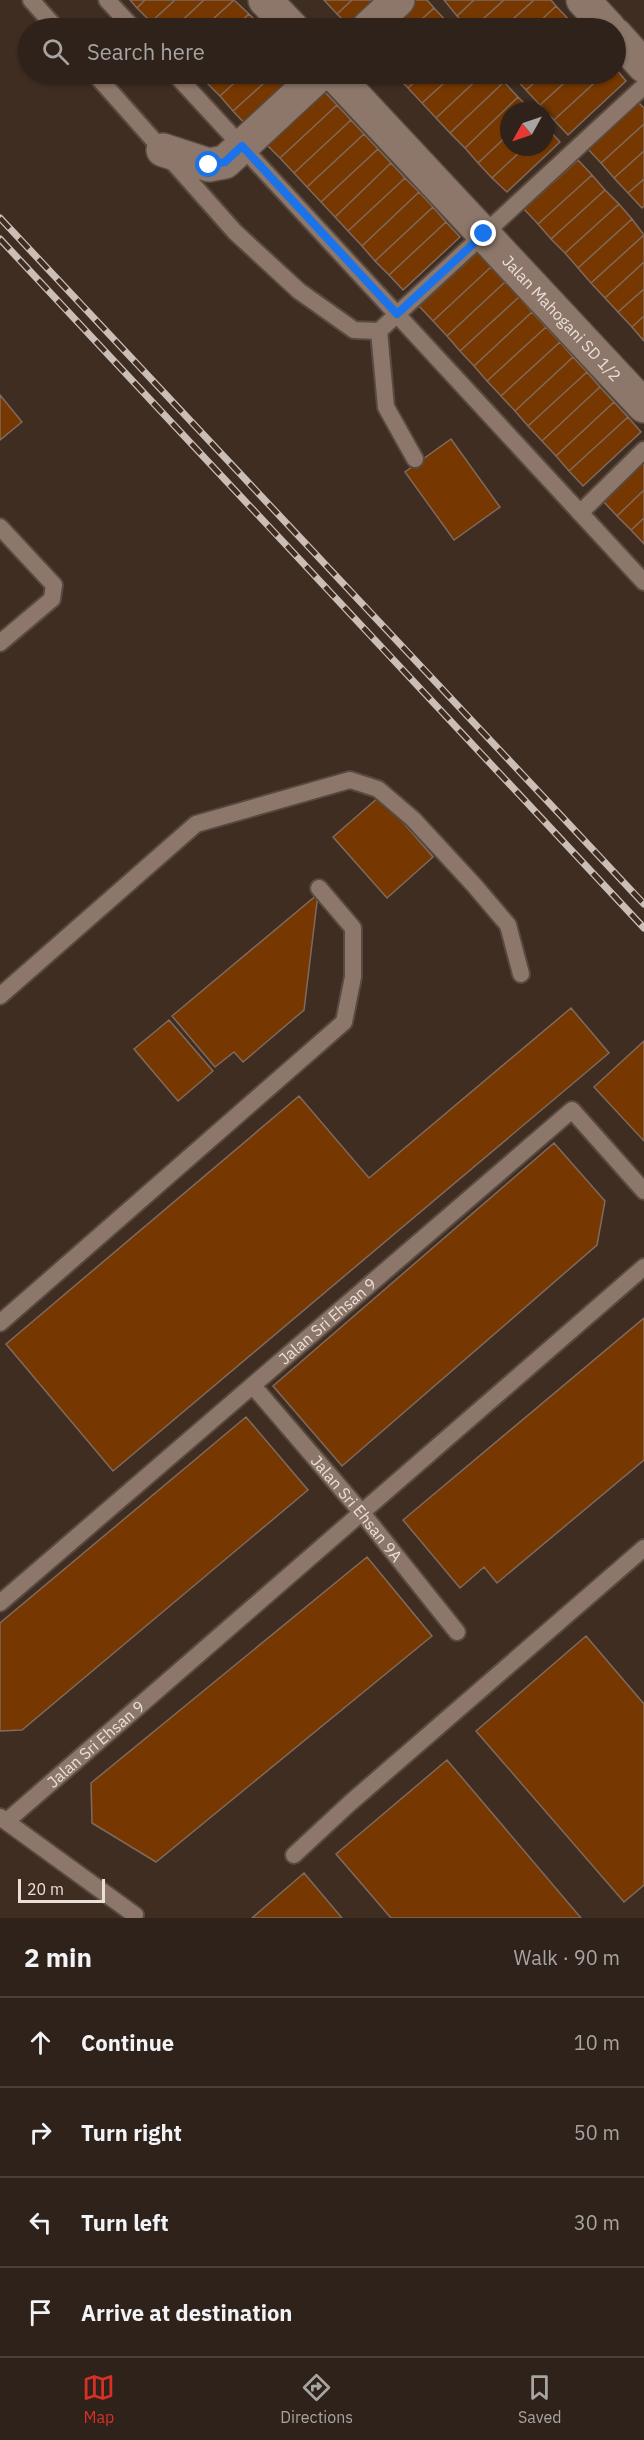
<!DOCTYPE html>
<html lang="en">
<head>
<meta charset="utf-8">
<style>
  body { margin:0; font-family:"IBM Plex Sans",sans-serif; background:#3b2f27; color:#f1f3f6 }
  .compass { position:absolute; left:500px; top:102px; width:54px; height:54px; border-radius:50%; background:#2f221a; box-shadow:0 2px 4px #0004; rotate:230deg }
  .scale { position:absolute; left:18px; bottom:15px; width:87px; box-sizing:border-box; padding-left:6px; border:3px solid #ebdfd8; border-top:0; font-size:16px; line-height:21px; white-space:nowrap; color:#ebdfd8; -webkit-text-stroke:4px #3f2d22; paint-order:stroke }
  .stop { position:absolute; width:18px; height:18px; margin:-14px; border:4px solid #1a73e8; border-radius:50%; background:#fff }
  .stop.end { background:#1a73e8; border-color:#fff; box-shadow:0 2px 6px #0008 }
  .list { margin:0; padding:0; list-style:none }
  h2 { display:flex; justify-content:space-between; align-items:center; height:78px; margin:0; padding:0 24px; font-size:26px }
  h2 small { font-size:20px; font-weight:400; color:#a7a4a2 }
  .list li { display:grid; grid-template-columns:39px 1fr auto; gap:18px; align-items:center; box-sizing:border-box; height:90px; padding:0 24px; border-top:2px solid #4a3f39 }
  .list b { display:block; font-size:22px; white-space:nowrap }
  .list em { font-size:20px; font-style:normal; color:#a7a4a2 }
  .icon { flex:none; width:33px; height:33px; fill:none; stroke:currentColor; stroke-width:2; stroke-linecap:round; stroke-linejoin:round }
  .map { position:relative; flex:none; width:644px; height:1918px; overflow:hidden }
  .search { position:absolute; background:#2f221a; box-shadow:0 2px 4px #0004; left:18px; right:18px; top:18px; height:66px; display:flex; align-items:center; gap:15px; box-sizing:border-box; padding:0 21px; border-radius:33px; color:#a7a4a2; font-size:22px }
  .sheet { height:438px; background:#2f221a }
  nav { display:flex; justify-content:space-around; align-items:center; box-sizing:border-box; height:84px; border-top:2px solid #4a3f39; background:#2f221a; font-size:16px; color:#a7a4a2 }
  nav a { display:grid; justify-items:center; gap:3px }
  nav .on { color:#d93025 }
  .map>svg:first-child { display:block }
  .building { fill:#763800; stroke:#7f6a5d; stroke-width:1.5 }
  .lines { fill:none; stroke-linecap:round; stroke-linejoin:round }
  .lane-casing { stroke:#584a40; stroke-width:20 }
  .street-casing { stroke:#584a40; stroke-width:36 }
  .lane { stroke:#8c776a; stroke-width:16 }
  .street { stroke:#8c776a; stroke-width:33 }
  .rail-casing { stroke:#cbbeb6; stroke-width:7 }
  .rail { stroke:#3f2d22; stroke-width:4.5; stroke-dasharray:14; stroke-linecap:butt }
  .route { stroke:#1a73e8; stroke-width:8 }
  .labels { text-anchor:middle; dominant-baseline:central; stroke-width:5; stroke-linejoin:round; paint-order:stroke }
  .street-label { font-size:16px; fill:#ebdfd8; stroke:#3f2d22 }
</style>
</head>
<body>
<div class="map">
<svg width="644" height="1918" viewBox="0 0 644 1918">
  <rect width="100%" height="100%" fill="#3f2d22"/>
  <path class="building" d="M130 0H145L137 8Z
    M145 0H175L151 22 137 8Z
    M175 0H204L174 28H156L151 22Z
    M204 0H234L203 28H174Z
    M234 0 249 14 233 28H203Z
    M324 0H352L337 14Z
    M352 0H382L351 28 337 14Z
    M412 0H427L434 8 412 28H382Z
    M444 0H474L457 16Z
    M474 0H504L473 28H468L457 16Z
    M504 0H534L503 28H473Z
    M534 0H551L556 6 533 28H503Z
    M556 6 570 21 562 28H533Z
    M434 8 448 23 442 28H412Z
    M249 14 263 28H233Z
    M570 21 577 28H562Z
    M448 23 453 28H442Z
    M616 69 626 81 568 135 554 120 604 74H616Z
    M198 74H215L206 82Z
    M215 74H244L220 96 206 82Z
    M244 74H274L233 111 220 96Z
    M274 74H304L247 126 233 111Z
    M394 74H424L408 88Z
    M424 74H454L422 103 408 88Z
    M454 74H483L436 118 422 103Z
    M483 74H496L504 82 450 133 436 118Z
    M514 74H544L526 90 512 75Z
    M544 74H574L540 105 526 90Z
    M574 74H604L554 120 540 105Z
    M504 82 518 97 465 148 450 133Z
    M323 90 337 105 280 158 266 144Z
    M518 97 532 111H509V134L478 163 465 148Z
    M638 102 644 108V124L601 163 587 148Z
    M337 105 351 120 294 173 280 158Z
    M351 120 364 134 307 187 294 173Z
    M644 124V151L614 178 601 163Z
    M546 127 560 142 507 192 492 178 525 147H545Z
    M364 134 378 149 321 202 307 187Z
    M509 134V147H525L492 178 478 163Z
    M378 149 391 163 335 217 321 202Z
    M644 151V179L628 193 614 178Z
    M578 160 592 175 538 224 524 209Z
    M391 163 405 178 348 231 335 217Z
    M592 175 605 190 551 239 538 224Z
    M405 178 419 192 362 246 348 231Z
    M644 179V206L642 208 628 193Z
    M605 190 619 204 565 253 551 239Z
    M419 192 433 207 375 261 362 246Z
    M619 204 632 219 578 268 565 253Z
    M433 207 446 222 389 275 375 261Z
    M632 219 644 235 591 283 578 268Z
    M446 222 460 237 403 290 389 275Z
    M644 235V262L605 298 591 283Z
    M478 252 491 267 433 321 419 306Z
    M644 262V289L618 312 605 298Z
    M491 267 505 282 447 336 433 321Z
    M505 282 519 297 460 351 447 336Z
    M644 289V316L632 327 618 312Z
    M519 297 532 312 474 366 460 351Z
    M532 312 546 327 487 381 474 366Z
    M644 316V341L632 327Z
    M546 327 560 342 501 396 487 381Z
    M560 342 573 357 515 411 501 396Z
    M573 357 587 372 528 426 515 411Z
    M587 372 600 387 542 441 528 426Z
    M600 387 614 402 556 456 542 441Z
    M0 395 22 422 0 440Z
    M614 402 628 417 569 471 556 456Z
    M628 417 641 432 583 486 569 471Z
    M451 439 500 507 454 540 405 472Z
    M644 462V490L617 516 603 501Z
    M644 490V518L631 530 617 516Z
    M644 518V544L631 530Z
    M380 796 433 857 387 898 333 837Z
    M318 894 304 1010 243 1062 234 1052 215 1067 172 1016Z
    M571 1008 609 1053 113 1471 6 1344 299 1096 369 1178Z
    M169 1020 213 1071 178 1101 134 1049Z
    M644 1041V1141L594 1087Z
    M554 1143 605 1201 597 1245 342 1466 273 1386Z
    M644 1318V1460L497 1583 484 1567 460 1588 403 1520Z
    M246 1417 308 1490 22 1730 0 1731V1623Z
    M367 1557 432 1636 156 1862 92 1823 91 1783Z
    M586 1636 644 1704V1885L624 1902 476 1731Z
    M447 1760 581 1918H391L336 1854Z
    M304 1873 342 1918H252Z"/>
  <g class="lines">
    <g class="lane-casing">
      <g id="lane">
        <path d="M31 0 56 28"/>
        <path d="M107 0 133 28"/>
        <path d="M95 74 235 232 299 291 354 330 379 331 644 86"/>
        <path d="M175 74 644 582"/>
        <path d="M379 331 386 407 415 459"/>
        <path d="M580 513 644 450"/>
        <path d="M0 527 54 585 52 599 0 643"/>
        <path d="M0 996 196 824 350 780 378 789 413 819 474 885 508 925 521 974"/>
        <path d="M0 1323 344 1022 353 977V928L319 888"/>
        <path id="s1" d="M254 1387 362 1513 457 1632"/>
        <path id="s2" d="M0 1603 572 1110 644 1191"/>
        <path d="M0 1817 135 1915 134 1918"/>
        <path id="s3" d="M8 1820 644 1267"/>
        <path d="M294 1855 350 1803 644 1548"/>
      </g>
    </g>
    <g class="street-casing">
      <g id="street">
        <path d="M265 0 292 28"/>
        <path d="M583 0 609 28"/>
        <path d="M368 28 398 0"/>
        <path d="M616 35 644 66"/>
        <path id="s4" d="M334 74 644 406"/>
        <path d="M163 150 209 165 225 162 320 74"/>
      </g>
    </g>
    <use href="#lane" class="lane"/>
    <use href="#street" class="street"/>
    <g class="rail-casing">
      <path id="rail" d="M0 218 644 904
        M0 239 644 928"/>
    </g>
    <use href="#rail" class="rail"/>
  </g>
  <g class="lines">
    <path class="route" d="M209 165 225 162 242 146 397 314 484 234"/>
  </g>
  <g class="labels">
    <g class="street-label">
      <text stroke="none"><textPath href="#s4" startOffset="334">Jalan Mahogani SD 1/2</textPath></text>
      <text stroke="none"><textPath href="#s2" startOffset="432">Jalan Sri Ehsan 9</textPath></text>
      <text stroke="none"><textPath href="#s1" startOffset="159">Jalan Sri Ehsan 9A</textPath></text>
      <text stroke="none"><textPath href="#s3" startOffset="116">Jalan Sri Ehsan 9</textPath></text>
    </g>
  </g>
</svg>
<svg class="compass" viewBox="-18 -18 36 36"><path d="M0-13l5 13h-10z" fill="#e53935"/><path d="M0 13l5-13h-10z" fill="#a7a4a2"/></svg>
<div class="scale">20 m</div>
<div class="stop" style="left:209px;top:165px"></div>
<div class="stop end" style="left:484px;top:234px"></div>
<div class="search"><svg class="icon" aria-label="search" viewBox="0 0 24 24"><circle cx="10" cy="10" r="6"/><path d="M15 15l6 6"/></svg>Search here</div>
</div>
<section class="sheet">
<h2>2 min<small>Walk · 90 m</small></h2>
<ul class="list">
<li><svg class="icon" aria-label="ahead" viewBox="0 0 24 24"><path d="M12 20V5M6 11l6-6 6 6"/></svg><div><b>Continue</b></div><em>10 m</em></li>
<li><svg class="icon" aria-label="right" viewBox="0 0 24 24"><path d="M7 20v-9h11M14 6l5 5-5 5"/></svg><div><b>Turn right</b></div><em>50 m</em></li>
<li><svg class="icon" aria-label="left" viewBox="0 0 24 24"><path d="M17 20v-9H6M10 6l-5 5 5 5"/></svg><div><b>Turn left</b></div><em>30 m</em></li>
<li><svg class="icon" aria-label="arrive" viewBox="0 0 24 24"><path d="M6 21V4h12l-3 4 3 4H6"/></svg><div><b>Arrive at destination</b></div></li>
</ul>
</section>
<nav>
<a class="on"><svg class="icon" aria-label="map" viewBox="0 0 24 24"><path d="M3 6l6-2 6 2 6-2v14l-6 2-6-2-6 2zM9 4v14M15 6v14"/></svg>Map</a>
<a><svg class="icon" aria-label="directions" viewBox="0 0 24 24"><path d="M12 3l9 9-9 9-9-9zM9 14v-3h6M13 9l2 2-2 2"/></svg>Directions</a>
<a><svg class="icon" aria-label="saved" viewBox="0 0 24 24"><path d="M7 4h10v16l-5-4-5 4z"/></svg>Saved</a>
</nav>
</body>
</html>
